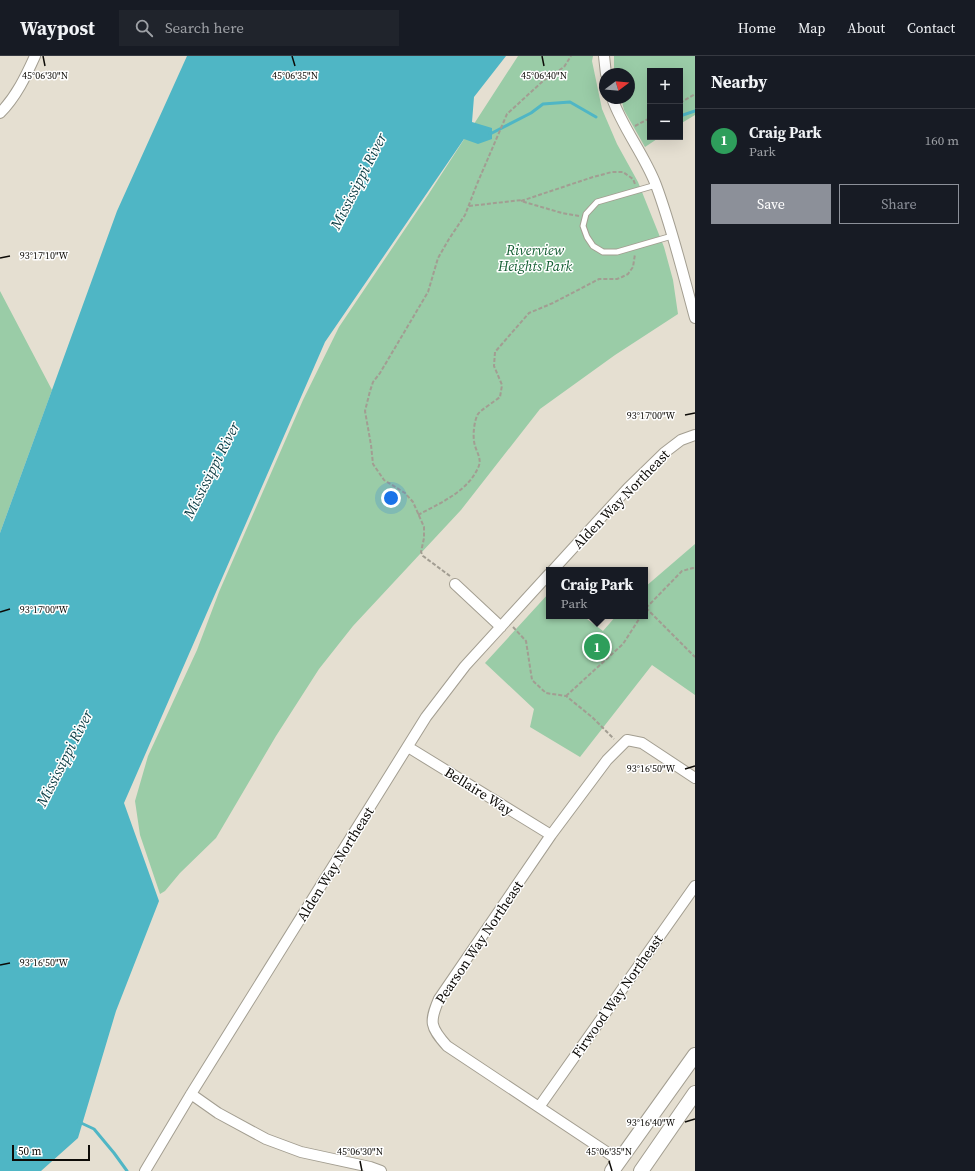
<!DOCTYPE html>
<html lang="en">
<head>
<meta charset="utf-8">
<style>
  body { margin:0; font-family:"Source Serif 4",serif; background:#20242c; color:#f1f3f6 }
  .controls { position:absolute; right:12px; top:12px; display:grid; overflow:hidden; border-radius:0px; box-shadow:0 4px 16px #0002 }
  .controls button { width:36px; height:36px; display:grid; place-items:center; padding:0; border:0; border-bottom:1px solid #363941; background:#171b24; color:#f1f3f6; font:20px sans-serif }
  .compass { position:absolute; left:599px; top:12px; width:36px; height:36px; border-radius:50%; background:#171b24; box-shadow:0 4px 16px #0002; rotate:74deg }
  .scale { position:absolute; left:12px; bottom:10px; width:78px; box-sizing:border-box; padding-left:4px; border:2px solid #0d0b07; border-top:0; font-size:11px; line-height:14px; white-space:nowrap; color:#0d0b07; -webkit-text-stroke:3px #fff; paint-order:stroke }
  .you { position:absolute; left:391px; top:442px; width:14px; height:14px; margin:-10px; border:3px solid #fff; border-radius:50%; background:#1a73e8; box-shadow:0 0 0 6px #1a73e833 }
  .badge { display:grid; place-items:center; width:26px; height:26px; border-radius:50%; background:#8c9099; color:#fff; font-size:13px; font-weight:700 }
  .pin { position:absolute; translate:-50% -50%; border:2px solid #fff; box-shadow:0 1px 4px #0006 }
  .popup { position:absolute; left:546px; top:511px; width:102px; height:52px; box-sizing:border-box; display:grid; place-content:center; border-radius:0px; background:#171b24; filter:drop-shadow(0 1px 3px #0005); font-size:13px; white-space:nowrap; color:#9ea1a6 }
  .popup b { font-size:15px; color:#f1f3f6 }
  .popup::after { content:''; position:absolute; left:50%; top:100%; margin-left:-8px; border:8px solid transparent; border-top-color:#171b24 }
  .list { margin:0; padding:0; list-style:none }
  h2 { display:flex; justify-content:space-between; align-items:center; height:52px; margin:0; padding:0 16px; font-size:17px }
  h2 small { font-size:13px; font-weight:400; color:#9ea1a6 }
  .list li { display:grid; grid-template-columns:26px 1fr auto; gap:12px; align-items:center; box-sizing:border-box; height:64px; padding:0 16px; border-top:1px solid #363941 }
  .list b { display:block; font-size:15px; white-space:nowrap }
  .list p { margin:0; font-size:13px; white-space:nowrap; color:#9ea1a6 }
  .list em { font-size:13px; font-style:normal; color:#9ea1a6 }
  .actions { display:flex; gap:8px; padding:12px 16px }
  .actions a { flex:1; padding:9px 0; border:1px solid #8c9099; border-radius:0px; text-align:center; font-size:14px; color:#8c9099 }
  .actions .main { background:#8c9099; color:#fff }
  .icon { flex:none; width:22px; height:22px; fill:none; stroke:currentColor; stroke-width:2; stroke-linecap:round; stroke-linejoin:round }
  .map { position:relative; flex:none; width:695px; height:1115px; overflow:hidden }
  header { display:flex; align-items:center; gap:24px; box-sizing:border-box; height:56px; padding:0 20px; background:#171b24; border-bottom:1px solid #363941 }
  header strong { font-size:19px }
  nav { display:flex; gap:22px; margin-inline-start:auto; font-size:14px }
  .search { width:280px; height:36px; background:#20242c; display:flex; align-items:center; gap:10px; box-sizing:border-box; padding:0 14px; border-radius:0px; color:#9ea1a6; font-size:15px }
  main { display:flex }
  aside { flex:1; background:#171b24 }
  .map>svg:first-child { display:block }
  .green { fill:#9acca7 }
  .water { fill:#4fb6c5 }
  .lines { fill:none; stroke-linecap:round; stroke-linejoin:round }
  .stream { stroke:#4fb6c5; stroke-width:3 }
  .lane-casing { stroke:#a39e91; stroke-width:7 }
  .street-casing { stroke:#a39e91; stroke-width:12 }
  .secondary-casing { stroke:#a39e91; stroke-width:16 }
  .path { stroke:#a29d92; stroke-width:2; stroke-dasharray:4 2; stroke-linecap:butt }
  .lane { stroke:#fff; stroke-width:5 }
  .street { stroke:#fff; stroke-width:10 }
  .secondary { stroke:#fff; stroke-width:14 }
  .ticks { fill:none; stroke:#0d0b07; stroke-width:1.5 }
  .labels { text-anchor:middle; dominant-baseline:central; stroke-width:3; stroke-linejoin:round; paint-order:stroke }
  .park-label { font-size:14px; font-style:italic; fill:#125d31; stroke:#fff }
  .street-label { font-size:14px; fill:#0d0b07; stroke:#fff }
  .water-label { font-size:15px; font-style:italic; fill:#0e3e45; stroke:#fff }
  .ticks-label { font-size:10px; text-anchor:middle; fill:#0d0b07; stroke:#fff; stroke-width:3; stroke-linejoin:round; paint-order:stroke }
</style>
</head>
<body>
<header>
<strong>Waypost</strong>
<div class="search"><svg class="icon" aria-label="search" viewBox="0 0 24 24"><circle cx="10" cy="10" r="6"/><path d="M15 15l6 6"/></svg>Search here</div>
<nav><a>Home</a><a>Map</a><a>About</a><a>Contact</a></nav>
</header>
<main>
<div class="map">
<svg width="695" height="1115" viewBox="0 0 695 1115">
  <rect width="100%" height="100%" fill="#e5dfd1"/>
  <path class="green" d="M518 0H593L592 5 602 53 617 88 638 126 664 191 673 224 678 258 615 299 540 353 461 454 353 570 319 613 276 680 216 782 180 817 165 835 160 838 140 779 135 745 148 700 197 594 219 536 303 344 339 271 428 139Z
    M614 0H695V59L680 68V15H650V81H660L645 91 624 54 621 42H629V18H614Z
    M0 235 52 334 0 477Z
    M695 488V639L652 609 580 701 530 671 534 653 485 607 549 537V560H583L603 575 616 560H645V531Z"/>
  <path class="water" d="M187 0H506L474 41 472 66 492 72V83L478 88 464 83 325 286 124 747 159 845 116 955 78 1082 41 1115H0V477L117 155Z"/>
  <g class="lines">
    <path class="stream" d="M680 60 695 55
      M490 77H492L531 57 543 48 570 46 596 61
      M79 1066 94 1073 114 1097 127 1115"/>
    <g class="lane-casing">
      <path id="lane" d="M656 129 597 146 586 158 583 170 587 181 593 190 603 196H617L672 180"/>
    </g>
    <g class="street-casing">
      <path id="street" d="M604 0 606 18
        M612 42C623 73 644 98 656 129 672 172 683 218 695 262
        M0 57C16 41 26 20 35 0
        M553 514 628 432 664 397 681 384 695 379
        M455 528 501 571
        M408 691 551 779
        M191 1038 218 1057 266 1083 301 1096 370 1111 381 1115
        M539 1051 695 830
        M620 1105 447 990C430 971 429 966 439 943L551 779 607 704 627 684 642 687 695 722
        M145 1115 191 1038 426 661 465 610 549 518"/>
    </g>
    <g class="secondary-casing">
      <path id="secondary" d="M612 1115 695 999
        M641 1115 695 1037"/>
    </g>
    <path class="path" d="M680 47 695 38
      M635 70 650 62
      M469 150 522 144
      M579 160 562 157 521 145 593 121 612 116H623L633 123 635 128
      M418 459C440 447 467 436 478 412 483 402 475 395 474 385 473 378 474 365 478 358 481 354 495 345 500 341L502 329 494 310 495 296 529 257 553 247 599 223H617L622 221 628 218 633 211 635 198
      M450 520 423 500 421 496 424 482V471L413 446 405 437 384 424 373 408 371 389 365 355 370 335 373 326 380 317 428 236 438 202 449 183 465 159 477 128 507 58 543 25 564 11 571 0
      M646 552 695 601
      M646 552 682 515 693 512 695 514
      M513 571 526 585 532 624 546 637 566 640 592 661 614 683
      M566 640 623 588 641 560"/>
    <use href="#lane" class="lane"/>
    <use href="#street" class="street"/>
    <use href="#secondary" class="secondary"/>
  </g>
  <path class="ticks" d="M43 0 45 10M292 0 295 10M542 0 544 10M0 202 10 200M685 359 695 357M0 556 10 553M685 713 695 710M0 909 10 907M685 1066 695 1063M360 1105 362 1115M609 1105 612 1115"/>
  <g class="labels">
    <g class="park-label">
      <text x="535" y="194">Riverview<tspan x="535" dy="16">Heights Park</tspan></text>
    </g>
    <g class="street-label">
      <text transform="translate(621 443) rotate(-46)">Alden Way Northeast</text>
      <text transform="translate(479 735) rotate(32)">Bellaire Way</text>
      <text transform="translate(335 808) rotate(-58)">Alden Way Northeast</text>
      <text transform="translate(479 886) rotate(-56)">Pearson Way Northeast</text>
      <text transform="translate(617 940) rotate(-55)">Firwood Way Northeast</text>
    </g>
    <g class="water-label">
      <text transform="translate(358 125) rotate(-63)">Mississippi River</text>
      <text transform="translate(211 414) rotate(-63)">Mississippi River</text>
      <text transform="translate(64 702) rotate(-63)">Mississippi River</text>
    </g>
  </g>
  <g class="ticks-label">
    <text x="45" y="23">45°06'30"N</text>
    <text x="295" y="23">45°06'35"N</text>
    <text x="544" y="23">45°06'40"N</text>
    <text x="44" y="203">93°17'10"W</text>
    <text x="651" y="363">93°17'00"W</text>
    <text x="44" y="557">93°17'00"W</text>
    <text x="651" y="716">93°16'50"W</text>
    <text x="44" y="910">93°16'50"W</text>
    <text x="651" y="1070">93°16'40"W</text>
    <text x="360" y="1099">45°06'30"N</text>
    <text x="609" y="1099">45°06'35"N</text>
  </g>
</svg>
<div class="controls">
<button>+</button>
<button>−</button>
</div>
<svg class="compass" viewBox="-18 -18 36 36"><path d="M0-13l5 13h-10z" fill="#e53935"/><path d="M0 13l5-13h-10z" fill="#9ea1a6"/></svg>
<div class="scale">50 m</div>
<div class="you"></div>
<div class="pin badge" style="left:597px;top:591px;background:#2e9e5b">1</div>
<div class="popup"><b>Craig Park</b>Park</div>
</div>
<aside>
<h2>Nearby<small></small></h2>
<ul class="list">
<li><span class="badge" style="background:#2e9e5b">1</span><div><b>Craig Park</b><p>Park</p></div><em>160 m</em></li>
</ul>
<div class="actions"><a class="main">Save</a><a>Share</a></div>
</aside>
</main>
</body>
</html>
